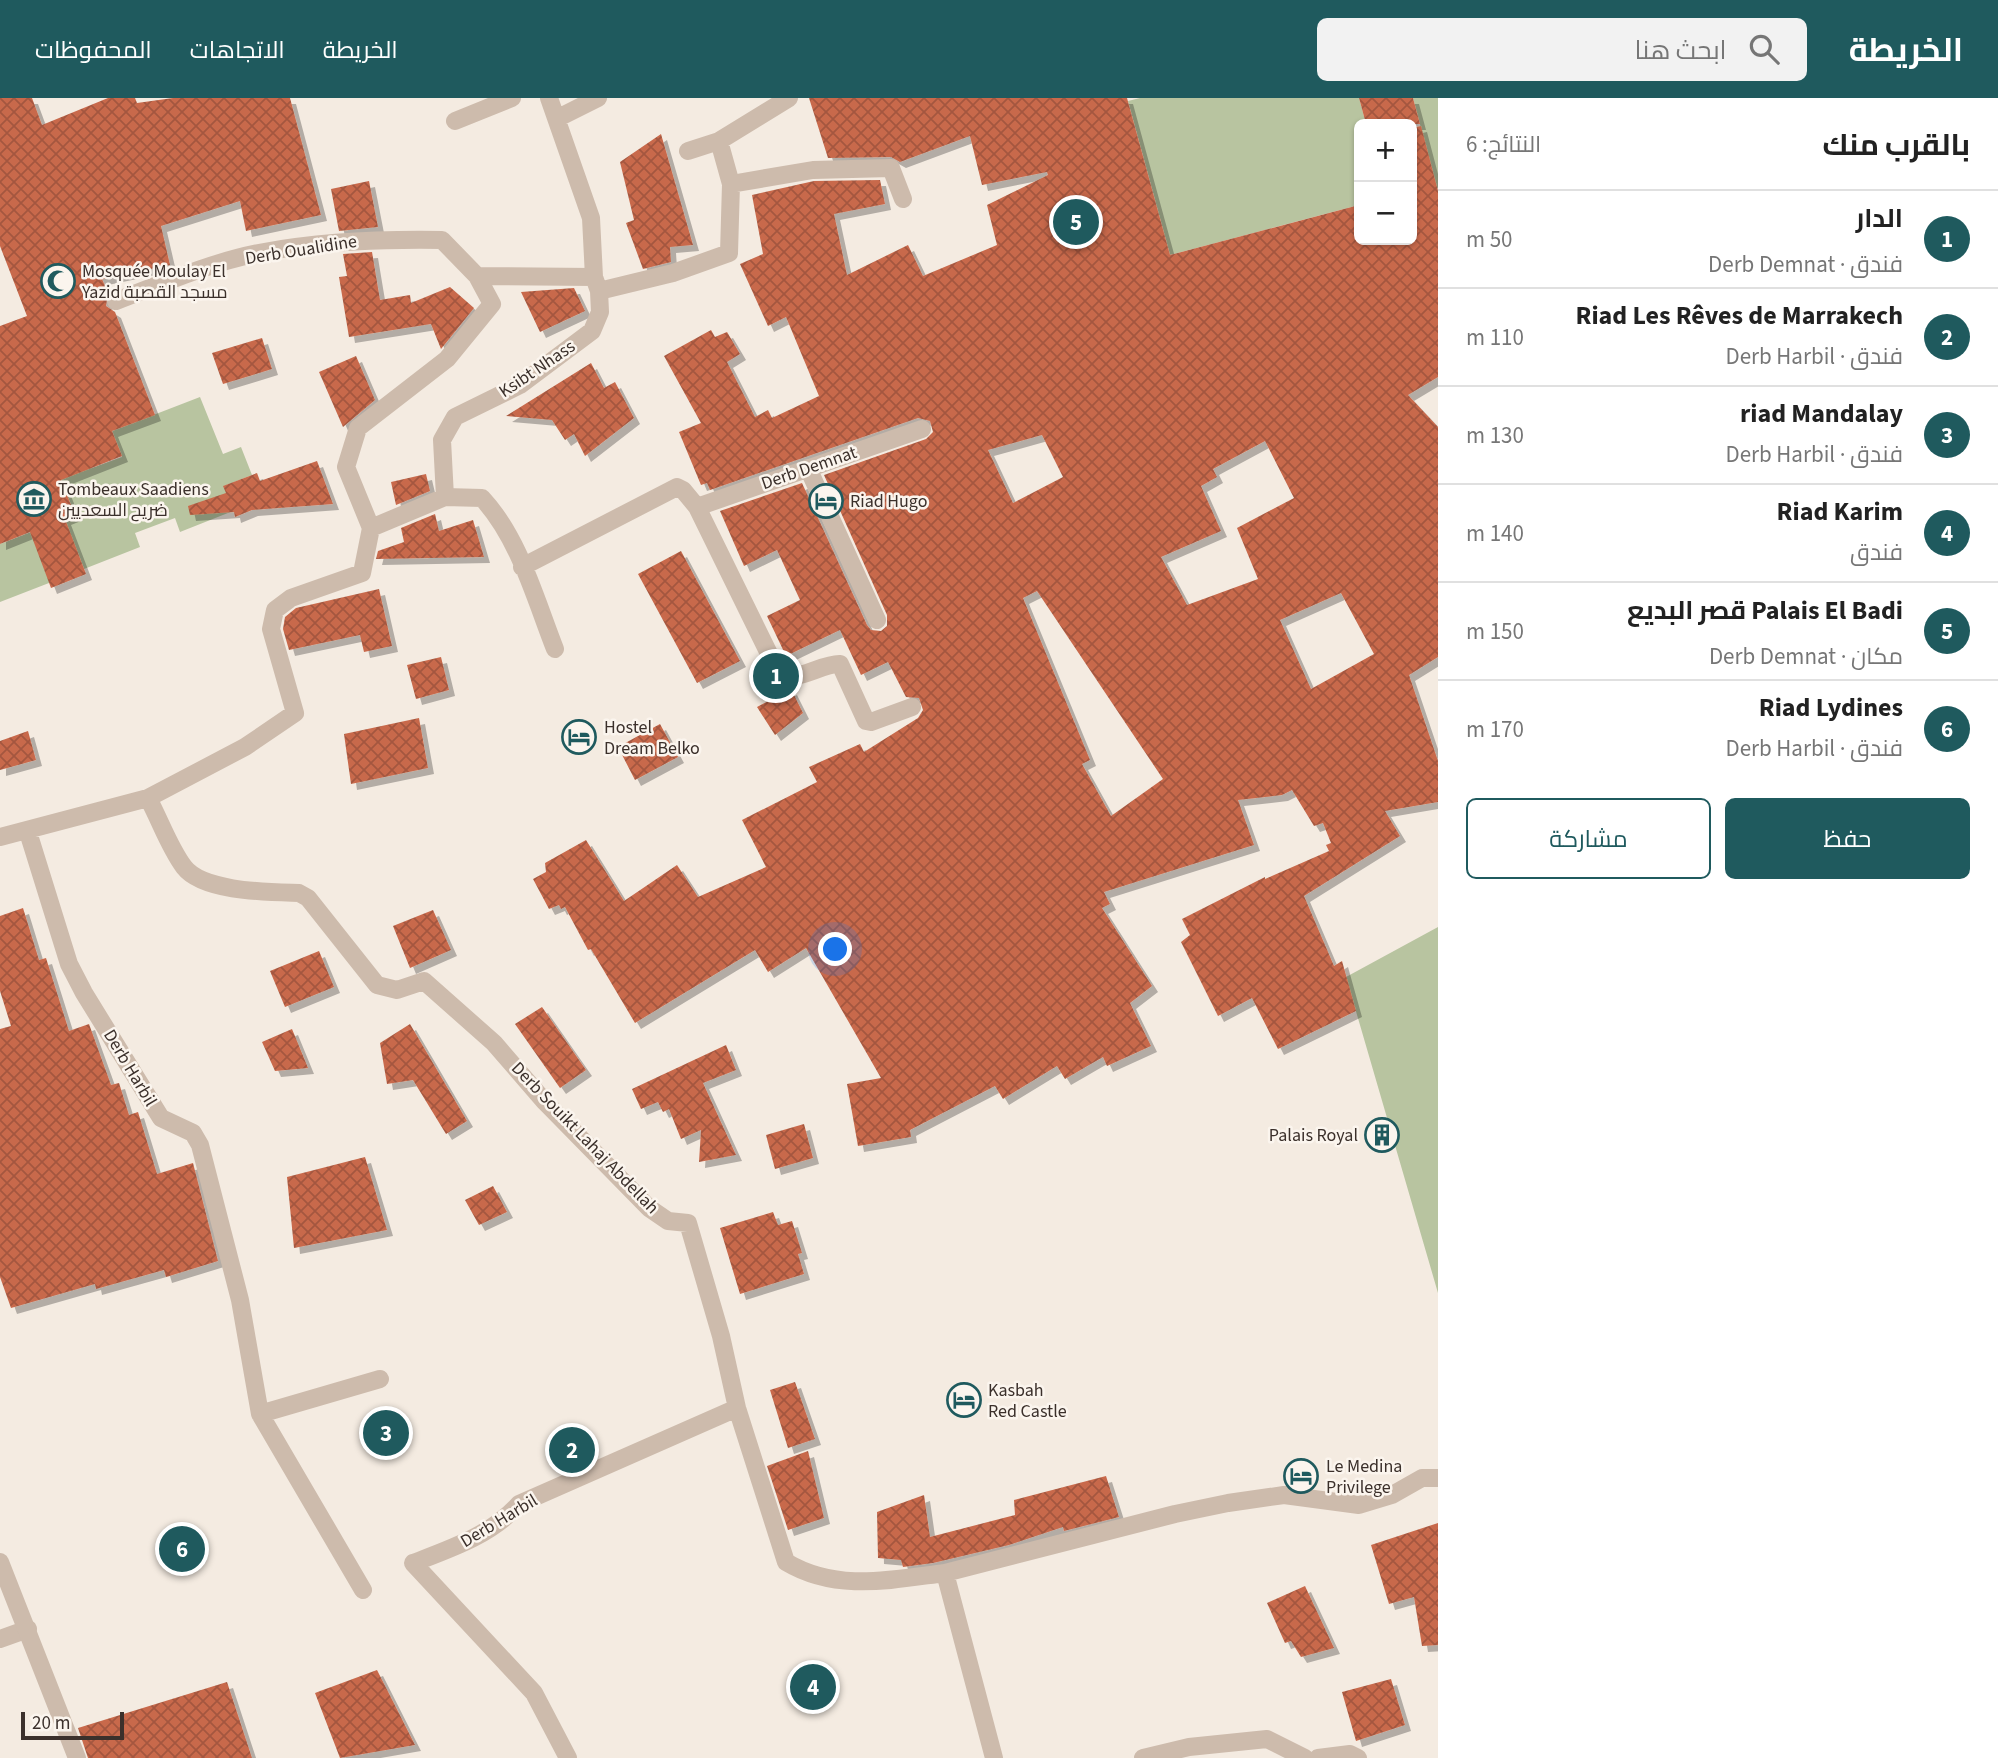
<!DOCTYPE html>
<html lang="ar">
<head>
<meta charset="utf-8">
<style>
  body { margin:0; font-family:"Source Sans 3",Cairo,sans-serif; background:#f2f2f2; color:#222; direction:rtl }
  .controls { position:absolute; right:21px; top:21px; display:grid; overflow:hidden; border-radius:10px; box-shadow:0 2px 5px #0004 }
  .controls button { width:63px; height:63px; display:grid; place-items:center; padding:0; border:0; border-bottom:2px solid #e0e0e0; background:#fff; color:#222; font:35px sans-serif }
  .scale { position:absolute; left:21px; bottom:18px; width:103px; box-sizing:border-box; padding-left:7px; border:4px solid #3b302b; border-top:0; font-size:19px; line-height:24px; white-space:nowrap; color:#3b302b; -webkit-text-stroke:5px #fbf5ee; paint-order:stroke }
  .you { position:absolute; left:836px; top:852px; width:24px; height:24px; margin:-18px; border:5px solid #fff; border-radius:50%; background:#1a73e8; box-shadow:0 0 0 10px #1a73e833 }
  .badge { display:grid; place-items:center; width:46px; height:46px; border-radius:50%; background:#1f5a5e; color:#fff; font-size:23px; font-weight:700 }
  .pin { position:absolute; translate:-50% -50%; border:4px solid #fff; box-shadow:0 2px 7px #0006 }
  .list { margin:0; padding:0; list-style:none }
  h2 { display:flex; justify-content:space-between; align-items:center; height:91px; margin:0; padding:0 28px; font-size:30px }
  h2 small { font-size:23px; font-weight:400; color:#767676 }
  .list li { display:grid; grid-template-columns:46px 1fr auto; gap:21px; align-items:center; box-sizing:border-box; height:98px; padding:0 28px; border-top:2px solid #e0e0e0 }
  .list b { display:block; font-size:26px; white-space:nowrap }
  .list p { margin:0; font-size:23px; white-space:nowrap; color:#767676 }
  .list em { font-size:23px; font-style:normal; color:#767676 }
  .actions { display:flex; gap:14px; padding:21px 28px }
  .actions a { flex:1; padding:16px 0; border:2px solid #1f5a5e; border-radius:10px; text-align:center; font-size:24px; color:#1f5a5e }
  .actions .main { background:#1f5a5e; color:#fff }
  .icon { flex:none; width:38px; height:38px; fill:none; stroke:currentColor; stroke-width:2; stroke-linecap:round; stroke-linejoin:round }
  .map { position:relative; flex:none; width:1438px; height:1660px; overflow:hidden; direction:ltr }
  header { display:flex; align-items:center; gap:42px; box-sizing:border-box; height:98px; padding:0 35px; background:#1f5a5e; color:#fff }
  header strong { font-size:33px }
  nav { display:flex; gap:38px; margin-inline-start:auto; font-size:24px }
  .search { width:490px; height:63px; background:#f2f2f2; display:flex; align-items:center; gap:18px; box-sizing:border-box; padding:0 24px; border-radius:10px; color:#767676; font-size:26px }
  main { display:flex }
  aside { flex:1; background:#fff }
  .map>svg:first-child { display:block }
  .garden { fill:#b8c4a0 }
  .building { fill:url(#building-cross-hatch); fill-rule:evenodd; filter:url(#shadow) }
  .lines { fill:none; stroke-linecap:round; stroke-linejoin:round }
  .minor { stroke:#cdbbac; stroke-width:18 }
  .tertiary { stroke:#cdbbac; stroke-width:18 }
  .labels { text-anchor:middle; dominant-baseline:central; stroke-width:5; stroke-linejoin:round; paint-order:stroke }
  .street-label { font-size:18px; fill:#3b302b; stroke:#fbf5ee }
  .poi-label { font-size:18px; fill:#3b302b; stroke:#fbf5ee; text-anchor:start }
</style>
</head>
<body>
<header>
<strong>الخريطة</strong>
<div class="search"><svg class="icon" aria-label="search" viewBox="0 0 24 24"><circle cx="10" cy="10" r="6"/><path d="M15 15l6 6"/></svg>ابحث هنا</div>
<nav><a>الخريطة</a><a>الاتجاهات</a><a>المحفوظات</a></nav>
</header>
<main>
<aside>
<h2>بالقرب منك<small>النتائج: 6</small></h2>
<ul class="list">
<li><span class="badge">1</span><div><b>الدار</b><p>فندق · Derb Demnat</p></div><em>50 m</em></li>
<li><span class="badge">2</span><div><b>Riad Les Rêves de Marrakech</b><p>فندق · Derb Harbil</p></div><em>110 m</em></li>
<li><span class="badge">3</span><div><b>riad Mandalay</b><p>فندق · Derb Harbil</p></div><em>130 m</em></li>
<li><span class="badge">4</span><div><b>Riad Karim</b><p>فندق</p></div><em>140 m</em></li>
<li><span class="badge">5</span><div><b>Palais El Badi قصر البديع</b><p>مكان · Derb Demnat</p></div><em>150 m</em></li>
<li><span class="badge">6</span><div><b>Riad Lydines</b><p>فندق · Derb Harbil</p></div><em>170 m</em></li>
</ul>
<div class="actions"><a class="main">حفظ</a><a>مشاركة</a></div>
</aside>
<div class="map">
<svg width="1438" height="1660" viewBox="0 0 1438 1660">
  <defs>
    <pattern id="building-cross-hatch" width="8" height="8" patternUnits="userSpaceOnUse" patternTransform="scale(1.75)"><rect width="8" height="8" fill="#c8694b"/><path d="M0 0l8 8M0 8l8-8" fill="none" stroke="#a4573f"/></pattern>
    <filter id="shadow"><feDropShadow dx="6" dy="6" stdDeviation="0" flood-color="#0004"/></filter>
  </defs>
  <rect width="100%" height="100%" fill="#f4ebe1"/>
  <path class="garden" d="M1140 0H1359L1366 26H1359V107L1170 157 1128 3Z
    M1413 0H1438V90H1437Z
    M200 299 223 356 241 349 252 377 224 388 233 413 180 434 175 420 135 435 140 449 84 471 78 455 49 485 0 504V446L75 417 51 357 82 345 92 370 122 359 112 333Z
    M1438 829V1195L1346 879Z"/>
  <path class="building" d="M0 0H32L42 27 108 0H135L137 5 173 0H290L321 117 246 133 240 103 161 128 170 167 102 181 108 195 106 208 115 214 155 317 112 333 122 358 61 382 75 417 65 421 86 476 51 490 30 434 0 446V228L27 218 0 148Z
    M809 0H1127L1170 157 1359 107V142H1412V30L1421 28 1438 93V279L1408 297 1438 329V559L1409 577 1438 663V704L1385 713 1400 738 1304 798 1334 868 1342 863 1356 913 1278 951 1252 900 1218 918 1181 844 1190 837 1182 821 1265 779V781L1329 753 1326 747 1331 745 1323 725 1314 728 1292 692 1282 697 1238 702 1254 747 1104 794 1110 806 1102 810 1152 888 1130 905 1151 948 1107 968 1103 959 1065 981 1057 968 1003 1001 995 988 910 1032 911 1039 858 1048 847 986 881 980 806 850 768 874 755 852 635 925 591 851 588 852 565 809 561 811 559 807 549 811 533 781 546 774 545 765 586 742 624 803 677 767 698 799 766 769 742 722 817 684 809 669 860 646 864 654 918 620 923 612 919 600 906 599 888 564 861 577 840 532 786 558 767 518 800 502 777 452 744 468 720 413 802 385 867 527 871 532 881 533 887 528V517L824 377 926 341 933 334 930 323 918 320 710 392 707 385 701 387 679 334 701 325 664 258 711 232 715 239 727 234 740 256 727 264 755 319 768 312 772 320 819 298 786 219 768 228 740 166 763 156 752 97 814 83 880 82 885 106 834 116 847 177 908 147 923 178 997 147 987 107 1048 77 1047 74 982 87 970 38 900 64 891 59 828 60ZM1042 337 1063 379 1013 405 988 352ZM1265 343 1294 400 1237 430 1258 481 1187 507 1161 459 1221 433 1201 388 1217 379 1213 371ZM1037 493 1163 681 1111 718 1082 666 1090 662 1023 500ZM1341 495 1374 556 1311 591 1280 522Z
    M1359 0H1413L1420 26H1366Z
    M661 36 693 147 670 149 671 164 643 171 626 125 634 122 620 64Z
    M369 83 378 129 339 133 331 91Z
    M372 154 380 202 410 197 411 205 450 189 474 210 441 251 431 226 349 239 339 179 347 178 343 156Z
    M574 190 585 213 540 234 521 194Z
    M262 240 272 271 223 286 212 255Z
    M356 258 375 302 343 329 319 274Z
    M591 265 604 290 615 284 634 320 585 358 574 336 565 342 552 322 506 318Z
    M317 363 333 406 252 412 235 419 234 414 190 417 188 408 226 395 223 388 257 375 260 383Z
    M426 376 430 393 396 407 391 384Z
    M435 416 439 433 473 422 484 459 376 461 378 453 404 444 401 430Z
    M681 453 740 563 697 585 638 476Z
    M379 491 392 548 364 554 360 537 289 552 283 531 285 519 296 510Z
    M441 559 449 592 416 601 407 567Z
    M791 591 803 615 775 637 757 609Z
    M419 620 428 670 351 686 344 636Z
    M660 626 678 659 635 682 618 649Z
    M28 633 36 662 0 672V643Z
    M23 810 39 862 46 860 69 933 89 926 111 987 119 985 129 1017 138 1014 157 1076 193 1065 218 1163 166 1179 164 1172 96 1191 95 1186 11 1210 0 1179V931L11 928 0 893V818Z
    M433 812 451 852 410 870 393 828Z
    M319 853 334 889 285 909 270 873Z
    M542 909 586 972 560 990 515 926Z
    M410 926 467 1023 446 1036 413 982 387 986 380 945Z
    M292 931 308 970 275 973 262 944Z
    M726 947 736 972 703 985 736 1057 699 1064 701 1032 681 1041 669 1011 663 1014 658 1004 641 1011 632 991Z
    M804 1026 813 1060 775 1071 766 1037Z
    M365 1059 387 1132 294 1150 287 1079Z
    M493 1088 507 1114 479 1127 465 1102Z
    M773 1114 778 1127 792 1123 802 1155 798 1156 804 1176 740 1196 720 1130Z
    M795 1284 815 1341 788 1350 770 1292Z
    M808 1353 824 1420 788 1432 767 1368Z
    M1106 1378 1119 1419 1064 1433 1063 1429 1009 1447 933 1465 903 1469 901 1462 878 1460 877 1414 924 1397 930 1439 1015 1417 1014 1402Z
    M1438 1425V1547L1422 1548 1414 1499 1389 1506 1371 1447Z
    M1305 1488 1334 1550 1301 1559 1291 1543 1285 1545 1267 1505Z
    M377 1572 415 1647 340 1660 315 1595Z
    M1391 1581 1405 1627 1356 1643 1342 1594Z
    M227 1584 252 1660H88L78 1630Z"/>
  <g class="lines">
    <path class="minor" d="M558 20 598 0
      M455 23 512 0
      M688 53 719 43
      M731 86 813 72 891 70 903 101
      M477 178 594 179
      M599 193 673 175 729 155 731 86 719 43 789 0
      M116 203C164 185 214 163 264 154 324 143 382 141 442 142L477 178 492 206 447 261 358 330 346 369 371 430
      M808 370 877 522
      M445 399 482 400C519 440 535 500 555 551
      M697 409 922 331
      M522 469 677 389 683 392 697 409 778 574C795 587 821 565 840 566L866 623 871 624 912 609
      M148 700C160 722 169 749 184 769 203 794 269 794 299 795L308 800 377 887 397 892 424 883 494 945 545 1004 649 1110 668 1123 688 1125 721 1238 737 1310 786 1464C836 1494 890 1482 945 1475L994 1660
      M28 734 69 866 84 895 161 1020 193 1035 200 1047 240 1202 260 1316
      M0 739 148 700 245 649 295 615 271 531 275 512 291 500 362 475 371 430 445 399 442 342 455 319 520 287 592 233 600 214 599 193 594 179 591 120 549 0
      M945 1475 1175 1416 1228 1405 1284 1397 1359 1407 1392 1397 1422 1380H1438
      M363 1492 260 1316 380 1281
      M0 1541 28 1531
      M568 1660 534 1595 413 1465C452 1450 491 1437 519 1406L737 1310
      M1143 1660 1189 1649 1267 1641 1305 1660
      M1318 1660 1350 1656 1358 1660"/>
    <path class="tertiary" d="M0 1464 77 1660"/>
  </g>
  <defs>
    <g id="mosque-ring" transform="scale(1.75)"><circle r="9.5" fill="#fbf5ee" stroke="#1f5a5e" stroke-width="1.5"/><path d="M3.5-4.9A6 6 0 1 0 3.5 4.9A5 5 0 1 1 3.5-4.9Z" fill="#1f5a5e"/></g>
    <g id="museum-ring" transform="scale(1.75)"><circle r="9.5" fill="#fbf5ee" stroke="#1f5a5e" stroke-width="1.5"/><path d="M0-6L6-3V-2H-6V-3ZM-5-1h2V3h-2ZM-1-1h2V3h-2ZM3-1h2V3H3ZM-6 4H6V6H-6Z" fill="#1f5a5e"/></g>
    <g id="hotel-ring" transform="scale(1.75)"><circle r="9.5" fill="#fbf5ee" stroke="#1f5a5e" stroke-width="1.5"/><path d="M-6-4.5h1.5V1H6V5H4.5V3h-9V5H-6ZM-4 0a1.8 1.8 0 1 1 3.6 0ZM.5 0V-2.5h3Q6-2.5 6 0Z" fill="#1f5a5e"/></g>
    <g id="building-ring" transform="scale(1.75)"><circle r="9.5" fill="#fbf5ee" stroke="#1f5a5e" stroke-width="1.5"/><path d="M-4-6H4V6H1V3H-1V6H-4ZM-2.5-4.3h1.7v1.8h-1.7ZM.8-4.3h1.7v1.8H.8ZM-2.5-1h1.7V.8h-1.7ZM.8-1h1.7V.8H.8Z" fill="#1f5a5e"/></g>
  </defs>
  <g fill-rule="evenodd">
    <use href="#mosque-ring" x="58" y="183"/>
    <use href="#museum-ring" x="34" y="401"/>
    <use href="#hotel-ring" x="826" y="403"/>
    <use href="#hotel-ring" x="579" y="639"/>
    <use href="#building-ring" x="1382" y="1037"/>
    <use href="#hotel-ring" x="964" y="1302"/>
    <use href="#hotel-ring" x="1301" y="1378"/>
  </g>
  <g class="labels">
    <g class="street-label">
      <text transform="translate(301 152) rotate(-9)">Derb Oualidine</text>
      <text transform="translate(537 271) rotate(-34)">Ksibt Nhass</text>
      <text transform="translate(809 370) rotate(-19)">Derb Demnat</text>
      <text transform="translate(130 970) rotate(59)">Derb Harbil</text>
      <text transform="translate(585 1040) rotate(46)">Derb Souikt Lahaj Abdellah</text>
      <text transform="translate(499 1423) rotate(-31)">Derb Harbil</text>
    </g>
    <g class="poi-label">
      <text x="82" y="173">Mosquée Moulay El<tspan x="82" dy="21">Yazid مسجد القصبة</tspan></text>
      <text x="58" y="391">Tombeaux Saadiens<tspan x="58" dy="21">ضريح السعديين</tspan></text>
      <text x="850" y="403">Riad Hugo</text>
      <text x="604" y="629">Hostel<tspan x="604" dy="21">Dream Belko</tspan></text>
      <text x="1358" y="1037" text-anchor="end">Palais Royal</text>
      <text x="988" y="1292">Kasbah<tspan x="988" dy="21">Red Castle</tspan></text>
      <text x="1326" y="1368">Le Medina<tspan x="1326" dy="21">Privilege</tspan></text>
    </g>
  </g>
</svg>
<div class="controls">
<button>+</button>
<button>−</button>
</div>
<div class="scale">20 m</div>
<div class="you"></div>
<div class="pin badge" style="left:776px;top:578px">1</div>
<div class="pin badge" style="left:572px;top:1352px">2</div>
<div class="pin badge" style="left:386px;top:1335px">3</div>
<div class="pin badge" style="left:813px;top:1589px">4</div>
<div class="pin badge" style="left:1076px;top:124px">5</div>
<div class="pin badge" style="left:182px;top:1451px">6</div>
</div>
</main>
</body>
</html>
